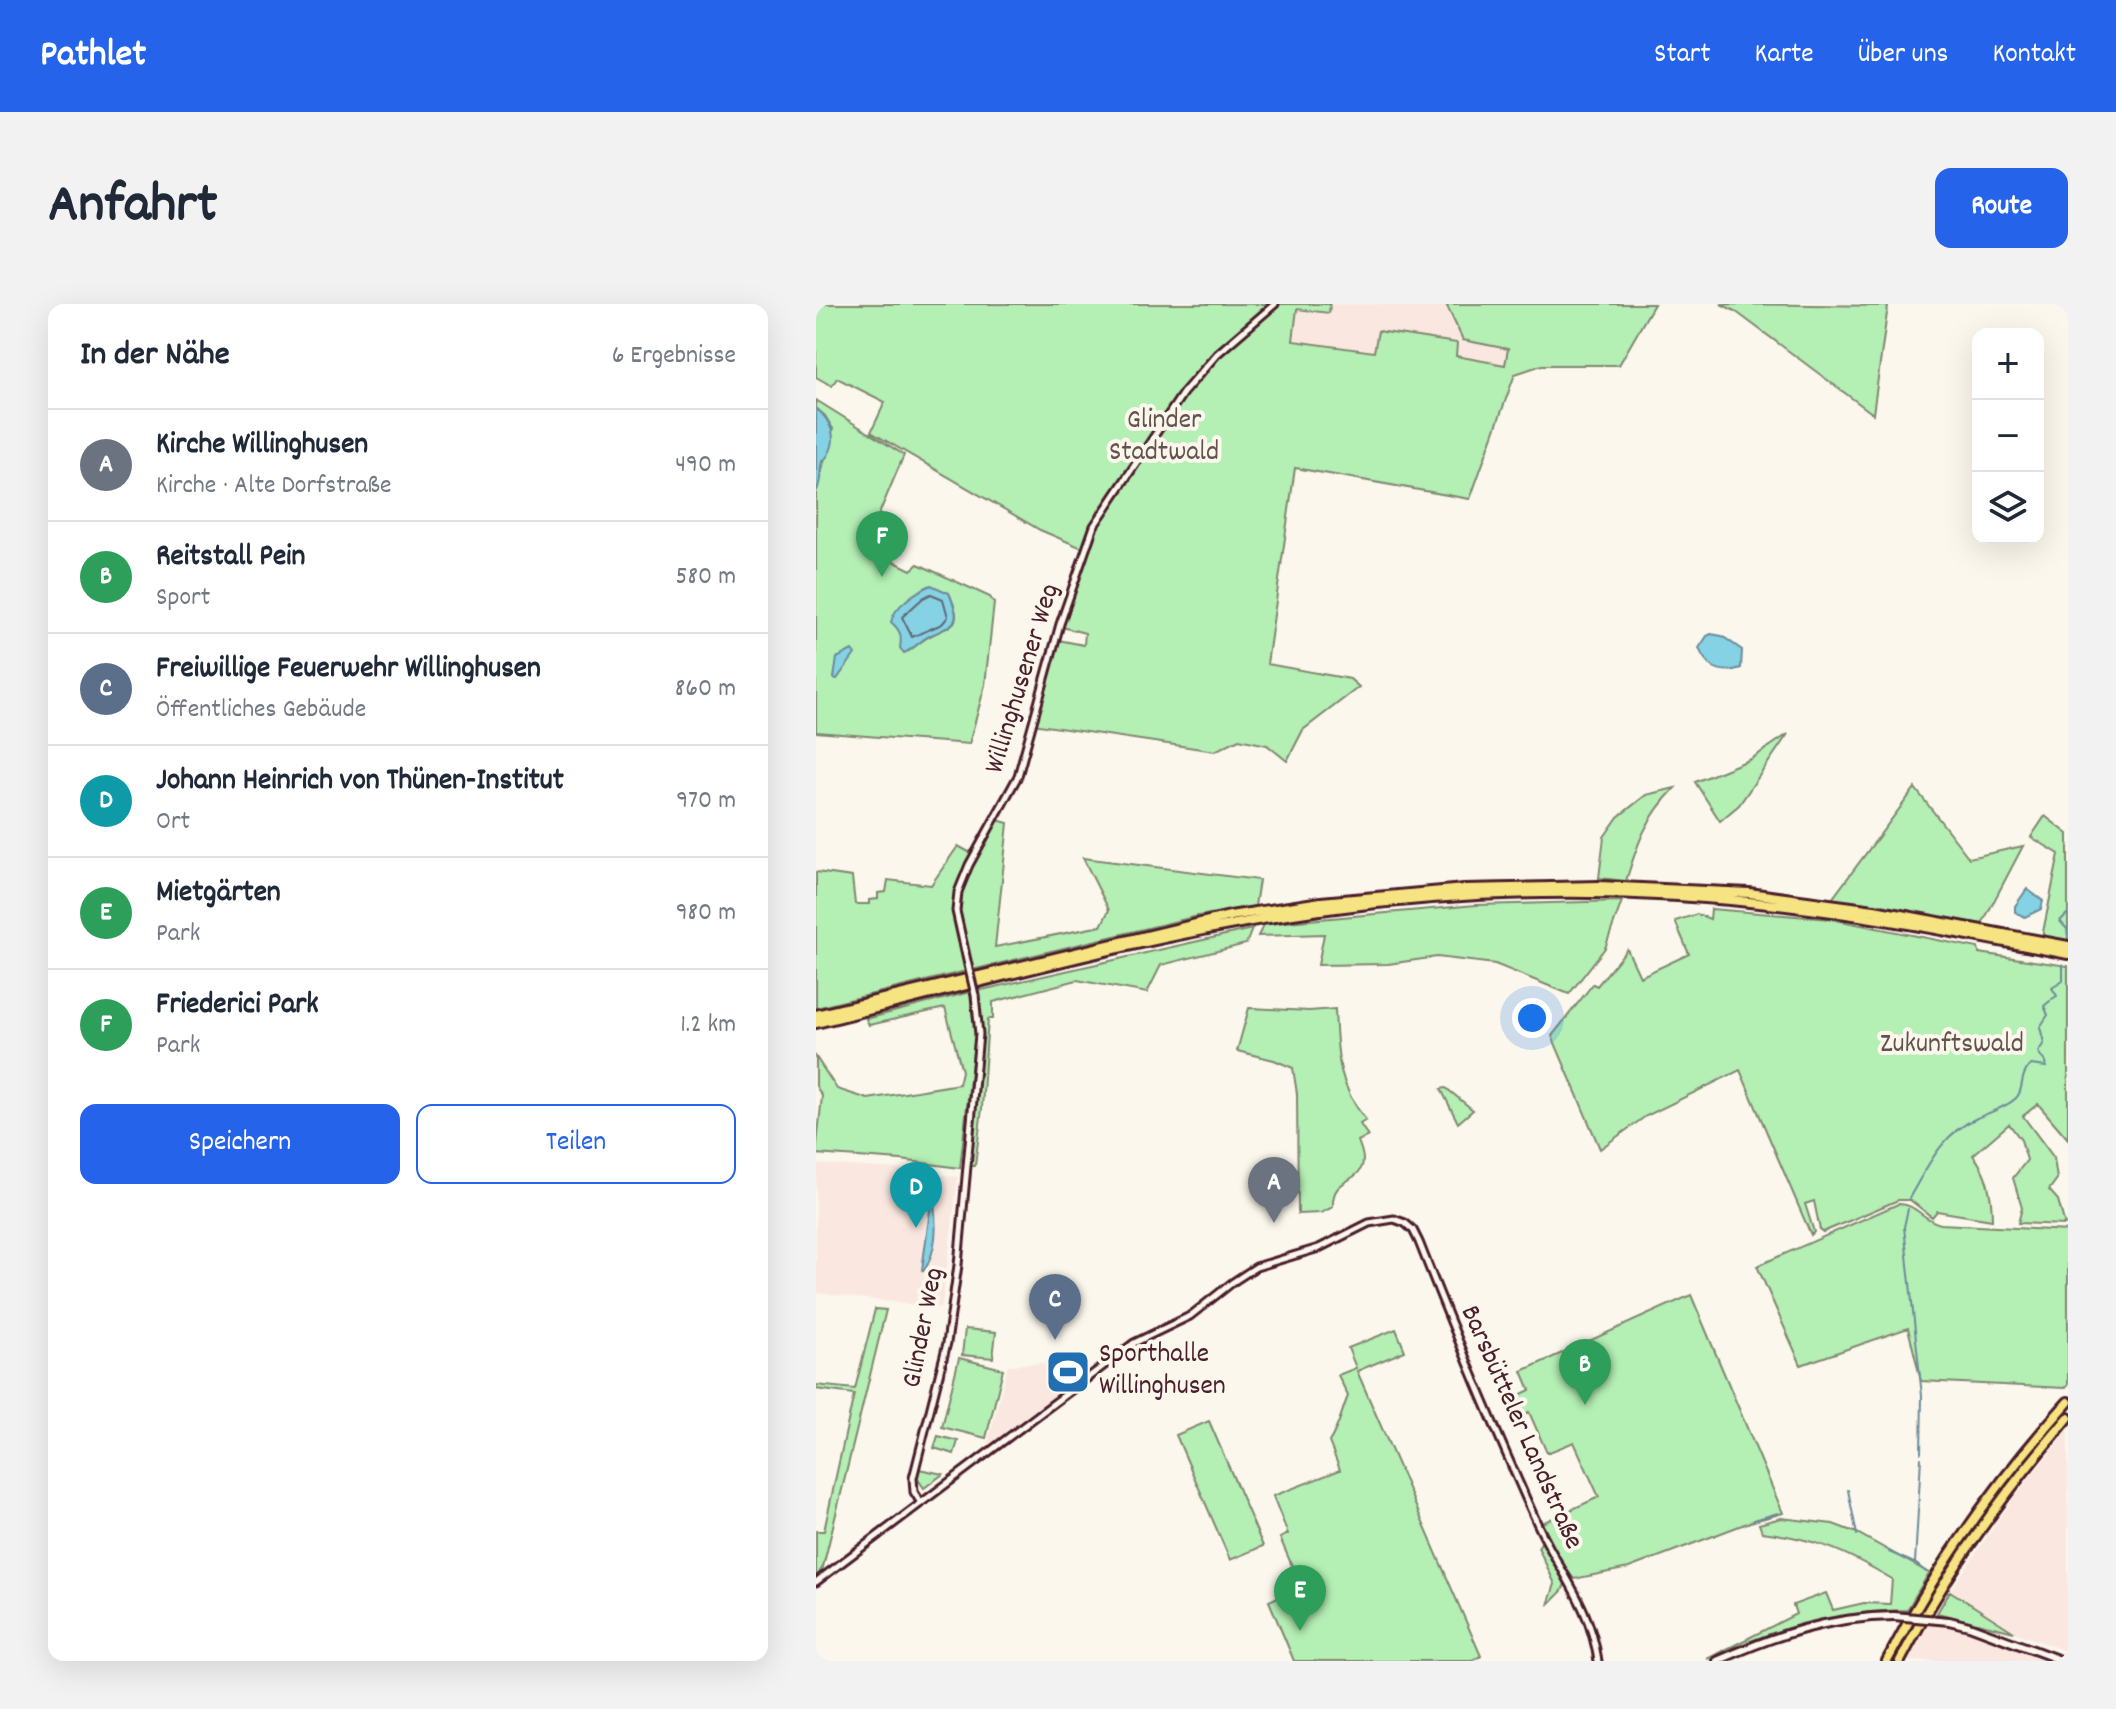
<!DOCTYPE html>
<html lang="de">
<head>
<meta charset="utf-8">
<style>
  body { margin:0; font-family:Dekko,sans-serif; background:#f2f2f3; color:#1f2937 }
  .controls { position:absolute; right:24px; top:24px; display:grid; overflow:hidden; border-radius:16px; box-shadow:0 8px 32px #0002 }
  .controls button { width:72px; height:72px; display:grid; place-items:center; padding:0; border:0; border-bottom:2px solid #e0e1e3; background:#fff; color:#1f2937; font:40px sans-serif }
  .you { position:absolute; left:716px; top:714px; width:28px; height:28px; margin:-20px; border:6px solid #fff; border-radius:50%; background:#1a73e8; box-shadow:0 0 0 12px #1a73e833 }
  .badge { display:grid; place-items:center; width:52px; height:52px; border-radius:50%; background:#2563eb; color:#fff; font-size:26px; font-weight:700 }
  .pin { position:absolute; translate:-50% -66px; filter:drop-shadow(0 2px 4px #0008) }
  .pin::after { content:''; position:absolute; top:42px; width:28px; height:24px; background:inherit; clip-path:polygon(0 0,100% 0,50% 100%) }
  .list { margin:0; padding:0; list-style:none }
  h2 { display:flex; justify-content:space-between; align-items:center; height:104px; margin:0; padding:0 32px; font-size:34px }
  h2 small { font-size:26px; font-weight:400; color:#747a83 }
  .list li { display:grid; grid-template-columns:52px 1fr auto; gap:24px; align-items:center; box-sizing:border-box; height:112px; padding:0 32px; border-top:2px solid #e0e1e3 }
  .list b { display:block; font-size:30px; white-space:nowrap }
  .list p { margin:0; font-size:26px; white-space:nowrap; color:#747a83 }
  .list em { font-size:26px; font-style:normal; color:#747a83 }
  .actions { display:flex; gap:16px; padding:24px 32px }
  .actions a { flex:1; padding:18px 0; border:2px solid #2563eb; border-radius:16px; text-align:center; font-size:28px; color:#2563eb }
  .actions .main { background:#2563eb; color:#fff }
  .icon { flex:none; width:44px; height:44px; fill:none; stroke:currentColor; stroke-width:2; stroke-linecap:round; stroke-linejoin:round }
  .map { position:relative; flex:none; width:1252px; height:1357px; overflow:hidden; border-radius:16px }
  header { display:flex; align-items:center; gap:48px; box-sizing:border-box; height:112px; padding:0 40px; background:#2563eb; color:#fff }
  header strong { font-size:38px }
  nav { display:flex; gap:44px; margin-inline-start:auto; font-size:28px }
  .intro { display:flex; align-items:center; justify-content:space-between; box-sizing:border-box; height:192px; padding:0 48px }
  h1 { margin:0; font-size:56px }
  .button { padding:20px 36px; border-radius:16px; background:#2563eb; color:#fff; font-size:28px; font-weight:700 }
  main { display:flex; gap:48px; padding:0 48px }
  aside { flex:1; background:#fff; border-radius:16px; box-shadow:0 8px 32px #0002 }
  .map>svg:first-child { display:block }
  .built { fill:#fae8e0 }
  .green { fill:#b4efb4; stroke:#7f8770; stroke-width:2; fill-rule:evenodd }
  .water { fill:#84d2e3; stroke:#6d8a99; stroke-width:2 }
  .lines { fill:none; stroke-linecap:round; stroke-linejoin:round }
  .shore { stroke:#616775; stroke-width:2 }
  .stream { stroke:#6d8a99; stroke-width:2 }
  .tertiary-casing { stroke:#4a1f2b; stroke-width:11 }
  .secondary-casing { stroke:#4a1f2b; stroke-width:12 }
  .motorway-casing { stroke:#4a1f2b; stroke-width:14 }
  .tertiary { stroke:#fbf7ec; stroke-width:5 }
  .secondary { stroke:#fbf7ec; stroke-width:6 }
  .motorway { stroke:#f6e381; stroke-width:8 }
  .tertiary-bridge-casing { stroke:#4a1f2b; stroke-width:11; stroke-linecap:butt }
  .secondary-bridge-casing { stroke:#4a1f2b; stroke-width:12; stroke-linecap:butt }
  .tertiary-bridge { stroke:#fbf7ec; stroke-width:5 }
  .secondary-bridge { stroke:#fbf7ec; stroke-width:6 }
  .labels { text-anchor:middle; dominant-baseline:central; stroke-width:8; stroke-linejoin:round; paint-order:stroke }
  .park-label { font-size:28px; fill:#64534d; stroke:#fbf7ec }
  .street-label { font-size:28px; fill:#4a1f2b; stroke:#fbf7ec }
  .poi-label { font-size:28px; fill:#4a1f2b; stroke:#fbf7ec; text-anchor:start }
</style>
</head>
<body>
<header>
<strong>Pathlet</strong>
<nav><a>Start</a><a>Karte</a><a>Über uns</a><a>Kontakt</a></nav>
</header>
<div class="intro"><h1>Anfahrt</h1><a class="button">Route</a></div>
<main>
<aside>
<h2>In der Nähe<small>6 Ergebnisse</small></h2>
<ul class="list">
<li><span class="badge" style="background:#6b7280">A</span><div><b>Kirche Willinghusen</b><p>Kirche · Alte Dorfstraße</p></div><em>490 m</em></li>
<li><span class="badge" style="background:#2e9e5b">B</span><div><b>Reitstall Pein</b><p>Sport</p></div><em>580 m</em></li>
<li><span class="badge" style="background:#5c6f8a">C</span><div><b>Freiwillige Feuerwehr Willinghusen</b><p>Öffentliches Gebäude</p></div><em>860 m</em></li>
<li><span class="badge" style="background:#0f9aa8">D</span><div><b>Johann Heinrich von Thünen-Institut</b><p>Ort</p></div><em>970 m</em></li>
<li><span class="badge" style="background:#2e9e5b">E</span><div><b>Mietgärten</b><p>Park</p></div><em>980 m</em></li>
<li><span class="badge" style="background:#2e9e5b">F</span><div><b>Friederici Park</b><p>Park</p></div><em>1.2 km</em></li>
</ul>
<div class="actions"><a class="main">Speichern</a><a>Teilen</a></div>
</aside>
<div class="map">
<svg width="1252" height="1357" viewBox="0 0 1252 1357">
  <rect width="100%" height="100%" fill="#fbf7ec"/>
  <filter id="ink" filterUnits="userSpaceOnUse"><feTurbulence type="fractalNoise" baseFrequency=".0125" numOctaves="2"/><feDisplacementMap in="SourceGraphic" scale="16" xChannelSelector="R" yChannelSelector="G"/><feConvolveMatrix kernelMatrix="1 2 1 2 8 2 1 2 1" color-interpolation-filters="sRGB"/></filter>
  <g filter="url(#ink)">
    <path class="built" d="M514 0H630L647 36 693 45 689 61 640 52V39L562 27 558 48 477 37 481 5 512 9Z
      M0 860 84 865 142 873 126 1004 0 989Z
      M227 1059 248 1086 175 1141 172 1138 192 1061Z
      M1252 1126V1348L1198 1328 1134 1287 1196 1196Z
      M1112 1318 1166 1330 1237 1357H1090Z"/>
    <path class="green" d="M0 0H514L513 9 481 5 477 37 558 48 562 27 641 39 640 52 689 61 692 45 647 36 630 0H838L803 61H726L699 70 654 195 479 164 451 360 534 375 543 383 487 426 471 457 451 441 423 435 399 447 216 420 242 336 268 341 269 329 246 323 271 246 224 226 55 128 69 98 21 74 16 82 0 73Z
      M905 0 1072 2 1057 110 919 7Z
      M0 96 88 151 49 243 95 266 102 260 174 293 178 299 169 381 153 440 0 428V188L17 125 9 112 0 104ZM133 289C146 320 142 318 114 332 107 335 100 342 93 347L83 325Z
      M972 430 923 501 904 517 879 478 935 455Z
      M859 484C830 514 822 538 810 577L783 574 788 533 802 513 830 491Z
      M1099 484 1153 554 1207 542 1166 620 1016 595Z
      M1229 512 1252 530V637L1226 633 1243 550 1215 533Z
      M181 516 192 519 179 643 285 622 293 606 267 554 443 576 439 602 382 612 156 666C152 647 142 623 143 603 144 571 165 543 181 516Z
      M142 542 153 548 161 543C128 595 138 611 150 667L0 704V568L36 573 39 600H53V596L62 595V589L70 588 72 576 115 581Z
      M806 597 789 644 753 690 679 660 621 653 572 660 502 661 508 630 442 632 448 620 660 601Z
      M895 605 1015 615 1162 644 1163 649 1252 662V835L1222 800 1207 812 1238 854 1241 875 1233 886 1242 896 1249 921 1202 919 1206 904 1197 874 1211 856 1205 836 1193 820 1157 851C1172 869 1176 892 1176 916L1121 907 1116 913 1094 896H1082L1007 928 1004 926 998 897 989 900 998 928 995 931 924 766 830 812 784 845 736 732 777 680 781 682 811 645 824 673 873 650 859 617 881 610 894 615Z
      M436 625 430 640 345 661 331 689 261 676 177 698V715H172L166 804 159 862H152L166 730 161 687Z
      M154 688 159 731 144 864 85 856 0 850 6 792 0 782V753L21 785 52 795 143 780 146 767 129 704 53 721 50 715Z
      M433 704 493 707 519 705C521 748 521 781 550 816L544 820 552 832 542 837C544 842 547 850 547 856 546 881 515 871 517 903L505 909 482 910 481 790 477 764 458 756 421 747Z
      M630 784 657 806 642 819 625 785Z
      M1082 900C1099 899 1108 917 1125 920L1252 927V1081L1249 1084 1105 1077 1092 1024 985 1061 941 962Z
      M875 991 967 1209 934 1218 813 1264 758 1275 746 1260 726 1219 783 1193 758 1138 731 1149 713 1108 703 1112 695 1095 714 1086 706 1067Z
      M59 1005 70 1006 7 1263 0 1273V1227H8L38 1090 0 1085V1081L39 1085Z
      M149 1025 180 1028 177 1054 146 1051Z
      M580 1025 589 1047 541 1067 665 1352 657 1357H478L453 1297 485 1283 464 1234 472 1230 457 1192 524 1166 513 1138C523 1123 525 1109 532 1092L522 1071 540 1064 532 1044Z
      M143 1054 187 1065 170 1134 126 1123Z
      M393 1117 447 1242 414 1256 360 1131Z
      M122 1132 142 1137 138 1150 118 1144Z
      M103 1165 127 1170 108 1184 101 1174Z
      M965 1214 1017 1220 1041 1229 1113 1269 1091 1306C1010 1308 965 1323 891 1355L980 1310 977 1301 1010 1289 1017 1306 1048 1299 1074 1300 1076 1275C1029 1247 1001 1235 946 1228L943 1220Z
      M727 1236 749 1280 746 1287 732 1301 739 1280 722 1243Z
      M1134 1287 1198 1328 1121 1309Z"/>
    <path class="water" d="M0 104C14 116 23 133 12 151 5 162 8 149 5 162 4 171 5 180 0 188Z
      M115 281 133 289C145 318 142 319 115 331 105 336 98 345 88 349L84 344C86 332 85 327 75 318 78 302 101 287 115 281Z
      M895 330 906 332 926 346 925 364C904 371 891 364 883 344L891 332Z
      M36 346 39 350 21 375 18 374 21 354Z
      M1211 585 1227 597 1225 605 1209 613 1199 608V602Z
      M115 898 118 899C121 923 121 946 108 967L106 966Z"/>
    <g class="lines">
      <path class="shore" d="M115 290 127 295 132 313 126 320 96 333 86 313 107 294Z"/>
      <path class="stream" d="M1252 633 1251 625 1244 617 1252 609
        M1236 695 1241 692 1236 684 1247 677V660
        M1093 894C1112 862 1125 830 1161 814 1172 809 1191 803 1200 794 1209 786 1202 772 1215 761L1230 763 1229 758 1222 748 1228 739 1224 723 1232 711 1228 702 1234 697
        M1092 905 1088 923 1106 1092 1105 1149
        M1105 1154 1099 1259 1110 1268
        M1032 1186 1041 1231
        M938 1216 962 1209
        M1073 1248 1098 1259"/>
      <g class="tertiary-casing">
        <path id="tertiary" d="M152 661 140 607 142 588 153 561 202 472 244 320 278 222 367 89 401 50 459 0
          M105 1199 98 1188 97 1174 131 1039 142 961 163 730 159 691
          M0 1278 318 1039 374 1012 417 978 440 963 503 944 553 919 578 915 589 919 597 926 603 938C640 1032 679 1126 721 1219 744 1269 774 1300 782 1357"/>
      </g>
      <g class="secondary-casing">
        <path id="secondary" d="M1133 1317 1153 1322 1247 1357
          M901 1357C959 1331 1014 1313 1078 1312"/>
      </g>
      <g class="motorway-casing">
        <path id="motorway" d="M0 711 414 612 505 598 648 585 783 582 933 589 1058 606 1252 642
          M0 719C167 678 334 630 504 606 665 584 833 583 994 605 1081 616 1166 634 1252 650
          M1071 1357C1120 1264 1182 1176 1252 1098
          M1084 1357C1129 1270 1188 1188 1252 1114"/>
      </g>
      <use href="#tertiary" class="tertiary"/>
      <use href="#secondary" class="secondary"/>
      <use href="#motorway" class="motorway"/>
      <g class="tertiary-bridge-casing">
        <path id="tertiary-bridge" d="M152 661 159 691"/>
      </g>
      <g class="secondary-bridge-casing">
        <path id="secondary-bridge" d="M1078 1312 1133 1317"/>
      </g>
      <use href="#tertiary-bridge" class="tertiary-bridge"/>
      <use href="#secondary-bridge" class="secondary-bridge"/>
    </g>
  </g>
  <defs>
    <g id="stadium-square" transform="scale(2.3)"><rect x="-9" y="-9" width="18" height="18" rx="4" fill="#1f6fb2" stroke="#fbf7ec"/><path d="M0-5a6.5 5 0 1 0 0 10a6.5 5 0 1 0 0-10ZM-3.5-1.8h7v3.6h-7Z" fill="#fff"/></g>
  </defs>
  <g fill-rule="evenodd">
    <use href="#stadium-square" x="252" y="1068"/>
  </g>
  <g class="labels">
    <g class="park-label">
      <text x="348" y="118">Glinder<tspan x="348" dy="32">Stadtwald</tspan></text>
      <text x="1136" y="742">Zukunftswald</text>
    </g>
    <g class="street-label">
      <text transform="translate(208 375) rotate(-73)">Willinghusener Weg</text>
      <text transform="translate(109 1024) rotate(-79)">Glinder Weg</text>
      <text transform="translate(704 1124) rotate(66)">Barsbütteler Landstraße</text>
    </g>
    <g class="poi-label">
      <text x="283" y="1052">Sporthalle<tspan x="283" dy="32">Willinghusen</tspan></text>
    </g>
  </g>
</svg>
<div class="controls">
<button>+</button>
<button>−</button>
<button><svg class="icon" aria-label="layers" viewBox="0 0 24 24"><path d="M12 4l9 5-9 5-9-5zM3 14l9 5 9-5"/></svg></button>
</div>
<div class="you"></div>
<div class="pin badge" style="left:458px;top:919px;background:#6b7280">A</div>
<div class="pin badge" style="left:769px;top:1101px;background:#2e9e5b">B</div>
<div class="pin badge" style="left:239px;top:1036px;background:#5c6f8a">C</div>
<div class="pin badge" style="left:100px;top:924px;background:#0f9aa8">D</div>
<div class="pin badge" style="left:484px;top:1327px;background:#2e9e5b">E</div>
<div class="pin badge" style="left:66px;top:273px;background:#2e9e5b">F</div>
</div>
</main>
</body>
</html>
